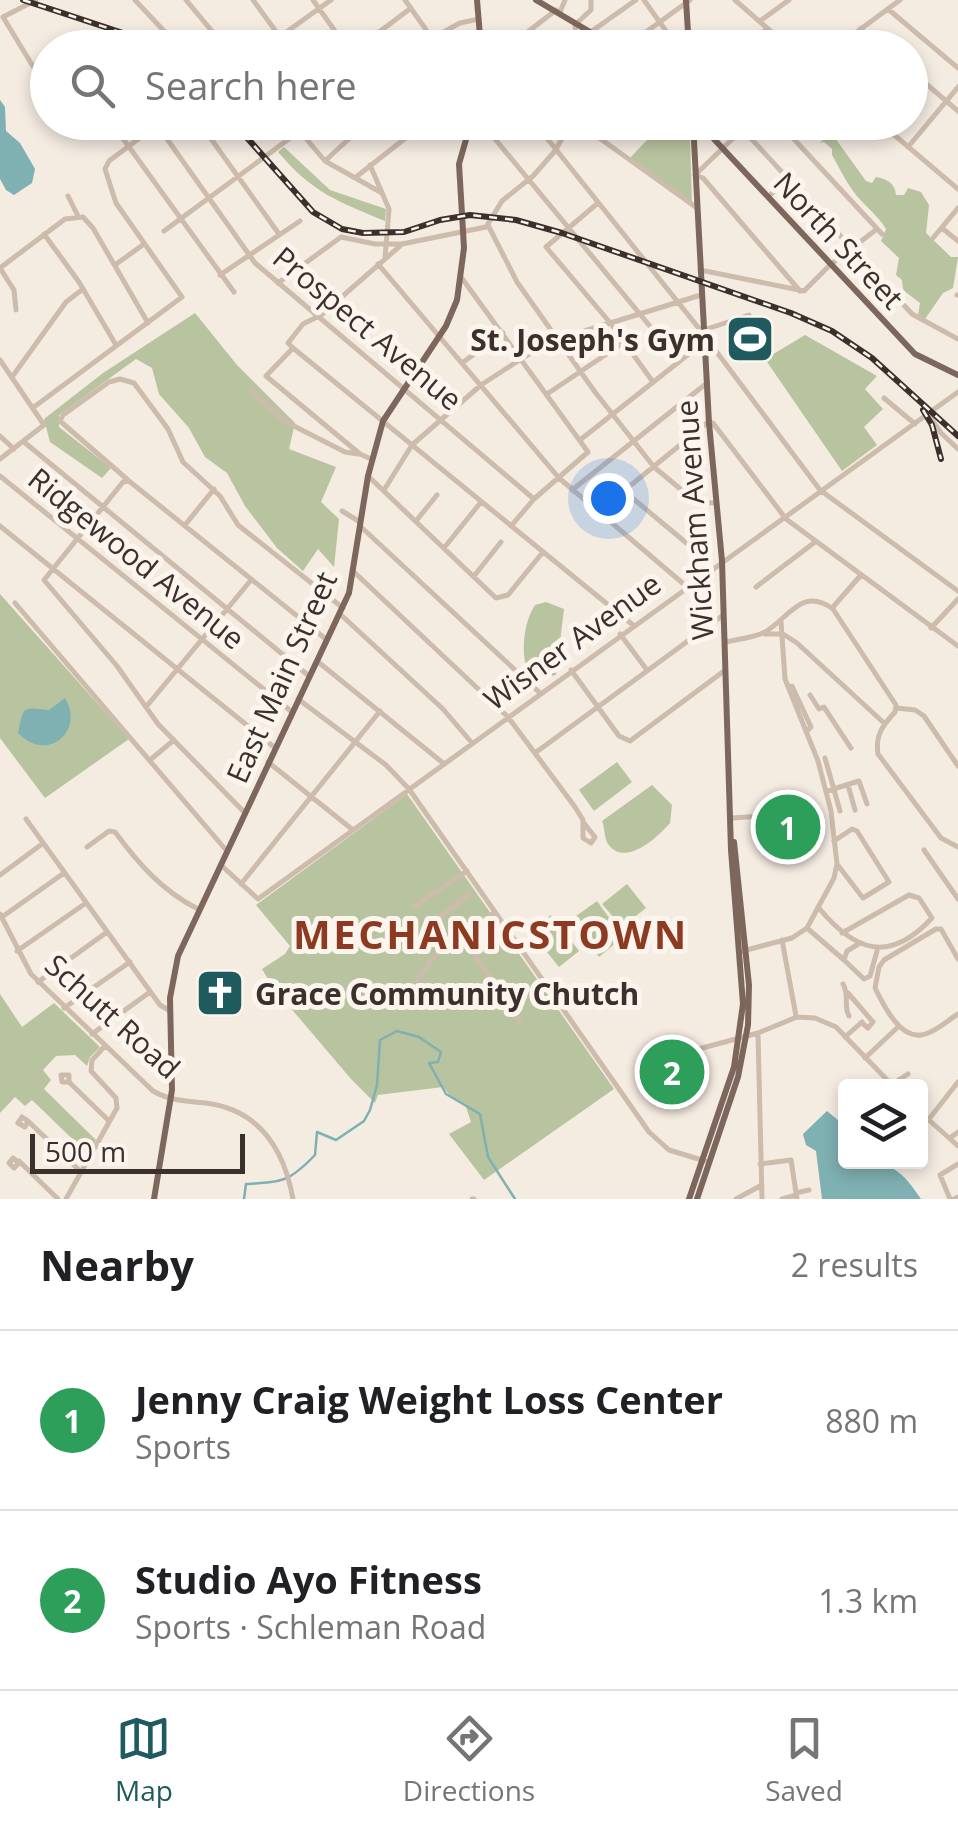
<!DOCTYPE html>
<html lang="en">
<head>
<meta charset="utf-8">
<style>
  body { margin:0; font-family:"Open Sans",sans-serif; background:#f6f6f6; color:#202124 }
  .controls { position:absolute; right:30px; bottom:30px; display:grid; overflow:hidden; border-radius:10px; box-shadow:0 5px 15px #0003 }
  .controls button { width:90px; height:90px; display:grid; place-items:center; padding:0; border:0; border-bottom:2px solid #e0e0e0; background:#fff; color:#202124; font:50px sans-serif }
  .scale { position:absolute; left:30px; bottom:25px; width:215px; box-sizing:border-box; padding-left:10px; border:5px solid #3b302b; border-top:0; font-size:28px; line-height:35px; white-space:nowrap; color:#3b302b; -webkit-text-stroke:8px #fbf5ee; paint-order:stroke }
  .you { position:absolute; left:608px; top:498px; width:35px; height:35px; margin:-25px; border:8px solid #fff; border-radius:50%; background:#1a73e8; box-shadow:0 0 0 15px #1a73e833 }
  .badge { display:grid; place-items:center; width:65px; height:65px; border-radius:50%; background:#1f5a5e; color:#fff; font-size:32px; font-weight:700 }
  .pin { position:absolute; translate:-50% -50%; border:5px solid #fff; box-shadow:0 2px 10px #0006 }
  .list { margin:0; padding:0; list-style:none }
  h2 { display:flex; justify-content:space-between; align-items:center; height:130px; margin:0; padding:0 40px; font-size:42px }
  h2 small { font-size:32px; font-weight:400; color:#757577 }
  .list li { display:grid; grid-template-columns:65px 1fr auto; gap:30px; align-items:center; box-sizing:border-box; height:180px; padding:0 40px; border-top:2px solid #e0e0e0 }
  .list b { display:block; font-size:38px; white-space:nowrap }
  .list p { margin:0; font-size:32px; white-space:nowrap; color:#757577 }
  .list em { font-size:32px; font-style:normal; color:#757577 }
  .icon { flex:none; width:55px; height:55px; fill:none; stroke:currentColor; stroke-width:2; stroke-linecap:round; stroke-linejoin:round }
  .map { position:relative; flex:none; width:958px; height:1199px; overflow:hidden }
  .search { position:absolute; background:#fff; box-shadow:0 5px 15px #0003; left:30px; right:30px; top:30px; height:110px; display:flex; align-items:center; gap:25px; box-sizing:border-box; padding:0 35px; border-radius:55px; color:#757577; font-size:38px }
  .sheet { height:490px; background:#fff }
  nav { display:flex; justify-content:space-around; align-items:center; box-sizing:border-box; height:140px; border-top:2px solid #e0e0e0; background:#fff; font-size:28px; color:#757577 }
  nav a { display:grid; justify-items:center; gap:5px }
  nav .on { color:#1f5a5e }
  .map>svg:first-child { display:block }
  .green { fill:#b8c4a0 }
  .water { fill:#7fb0b2 }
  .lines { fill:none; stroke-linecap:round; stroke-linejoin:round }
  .stream { stroke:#7fb0b2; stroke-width:2.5 }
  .minor { stroke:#cdbbac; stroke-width:5 }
  .major { stroke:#7d675c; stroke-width:6 }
  .rail-casing { stroke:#3b302b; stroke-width:6 }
  .rail { stroke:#fbf5ee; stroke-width:2.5; stroke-dasharray:8; stroke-linecap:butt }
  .labels { text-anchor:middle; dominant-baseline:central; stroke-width:10; stroke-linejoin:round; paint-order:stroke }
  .street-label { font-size:30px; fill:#3b302b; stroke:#fbf5ee }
  .poi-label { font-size:30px; font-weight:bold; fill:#3b302b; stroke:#fbf5ee; text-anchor:end }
  .district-label { font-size:40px; font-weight:bold; letter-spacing:2.5px; fill:#8c3b22; stroke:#fbf5ee }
</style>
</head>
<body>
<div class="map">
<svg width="958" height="1199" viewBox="0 0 958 1199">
  <rect width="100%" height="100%" fill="#f4ebe1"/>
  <path class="green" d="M663 123 683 137H690L692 202 630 158Z
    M830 131 866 181 872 183 876 177C887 179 895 183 896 195H904L908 188 921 192 929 205 926 233 951 257H958L953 288 943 293 925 319 918 315 920 303 903 290 902 280 896 275 899 258 881 241 886 229C877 214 862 204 853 191 845 180 839 167 832 155V149L824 142 820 143Z
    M284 147 330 190 386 209 385 221C337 201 313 193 278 152Z
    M195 313 237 365 295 423 289 449 336 467 321 502 339 519 334 567 318 549 303 571 277 548 245 506 227 473 205 457 189 428 159 394 152 368 136 359 59 415V427L111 468 102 478 50 442 44 419 103 373Z
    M805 335 877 376 865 389 883 409 864 427 877 445 842 471 765 359Z
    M0 594 129 739 45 798 0 738Z
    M546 602 564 609 556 675 541 678 528 672C520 654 524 621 535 605Z
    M617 762 632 782 594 811 579 790Z
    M652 785 672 805 670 823C658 837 625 868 608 844 604 838 605 828 602 821Z
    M407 794 614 1089 484 1180 449 1134 471 1122 465 1104 452 1098 443 1087 378 1095 375 1103 351 1079 283 999 276 1002 262 983 268 979 262 969 285 954 290 946 256 905Z
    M627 884 646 908 622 927 602 904Z
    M597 901 623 937 599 957 572 919Z
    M551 915 579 951 559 967 530 931Z
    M0 994 22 1027 54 1003 100 1047 90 1057 87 1066 75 1055 56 1056 43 1070 51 1080 44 1089 96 1140 88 1154 32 1100 25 1106 15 1097 0 1113Z"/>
  <path class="water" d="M0 100 5 107 6 131 20 143 35 169 32 183 14 195 6 190 0 179Z
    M65 698C85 730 48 764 18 733 24 706 22 707 49 710Z
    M827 1111 845 1126 846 1162C887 1162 897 1163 921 1199H822L816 1151 806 1145 803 1134Z"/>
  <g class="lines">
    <path class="stream" d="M244 1199 246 1184C283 1182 289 1182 315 1155L317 1132 336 1140 364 1121 370 1110 377 1085 380 1040 397 1031 419 1037 441 1052 438 1062 429 1063 446 1094 480 1114 488 1157 515 1199"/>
    <path class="minor" d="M135 0 180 48
      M186 0 226 48
      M253 0 288 48
      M313 0 347 48
      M405 0 439 48
      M644 0 678 48
      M735 0 790 48
      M888 9 958 68
      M560 12 565 0
      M3 17 48 91
      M3 17 36 0
      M760 21 789 0
      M578 22 591 10V0
      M860 29 884 48
      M592 31 636 0
      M432 38 460 23 479 19
      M264 48 331 0
      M358 48 411 8
      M411 48 429 34
      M507 48 556 10
      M570 48 576 43 575 23
      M624 48 690 0
      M741 48 767 29
      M835 48 900 0
      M910 70 958 111
      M111 122 234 292
      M155 122 255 263 534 499
      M199 122 279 234
      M292 122 325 161 382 193
      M439 122 451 125 470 123
      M481 122 668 348
      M534 122 701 331 820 490 958 591
      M577 122 697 208
      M736 122 912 314 958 339
      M750 122 695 175 703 178 800 291
      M778 122 882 234
      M879 122 958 189
      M908 147 958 87
      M325 161 367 122
      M370 165 389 209 385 258
      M356 177 426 122
      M68 196 78 216
      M768 197 787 179
      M598 203 546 247 612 325 653 382
      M488 225 517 282 595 392 654 467 696 502 715 503
      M942 228 958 241
      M164 231 312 122
      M44 234 79 282 116 345
      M933 238 958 208
      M378 264 559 478 686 586
      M115 265 144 244
      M0 268 65 219 83 217 93 228 148 323
      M0 268 14 290 16 310
      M700 270 804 291 830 265 877 229
      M220 275 300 221
      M461 277 588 452 534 499 511 526
      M278 283 341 237 375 244H402L486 227 502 201 533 176 555 151 571 122
      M957 295H958
      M704 330 749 315
      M293 348 633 625
      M293 348 266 376 360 454 371 459
      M293 348 288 343 303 324 321 315 400 246
      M0 360 44 425 0 459
      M462 363 503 333
      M12 377 66 302 83 289
      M251 391 286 422 345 452 358 454
      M547 394 623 343
      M884 398 915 424
      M34 407 182 297 116 203 105 169 109 161 161 122
      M928 414 941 433 958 449
      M0 436 14 449
      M580 440 704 342
      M24 442 309 676
      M0 476 292 712
      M368 476 496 598 508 595 543 552
      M128 480 60 421 63 415 109 382 120 379 134 383 168 429 183 462 220 496 238 525 343 608
      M384 490 412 445 481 385 524 357 552 341 701 295
      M572 490 707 383
      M624 491 690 546 710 569
      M342 511 360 522
      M598 512 707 423H713L786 519 958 646
      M416 521 437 495
      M185 525 214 489
      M0 526 274 747
      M360 526 540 693
      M444 548 481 502
      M354 572 508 717 575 807 583 820V838L591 843 595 837 583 822
      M474 576 501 542
      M756 587 815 542
      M15 603 226 850
      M833 607 861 575
      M340 614 443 709 472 743
      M931 628 958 599
      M620 634 647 670
      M765 634H783L797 643 884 723
      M726 642C738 639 754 638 765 632 789 618 802 586 833 609L896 705 895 712C883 725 875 735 878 754L941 838 958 847
      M317 661 443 763
      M571 670 619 736 630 741 724 671
      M792 686 811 727 807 731
      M810 695 819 709 824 707 851 748
      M298 699 386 765 409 789 649 1132 669 1150 705 1161
      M146 707 251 580
      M896 708 915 710 924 716 958 766
      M535 753 722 616
      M825 758 840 811
      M150 760 174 740
      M268 762 353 830
      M848 785 855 810
      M827 791 859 781 867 804
      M244 812 158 724 117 666 44 580 123 482 129 481 327 640
      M732 818 761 816
      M26 819 160 1005 170 1011
      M834 841 852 829 857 831 889 882 863 898 837 864
      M87 847 109 831 115 832C138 863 162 891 198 909
      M924 850 958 899
      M222 866 258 899 958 392
      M0 875 42 844
      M241 884 380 711
      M415 906 467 871
      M818 907C855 952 889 964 932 918L919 898 909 895 842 933
      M0 914 31 974 153 1091C170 1101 187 1101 206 1103 260 1110 284 1149 293 1199
      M2 917 64 873
      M430 926 469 894
      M807 928 844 960
      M461 935 520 1022
      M782 940 796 1016
      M860 943 847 951 844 960 864 979 870 976 877 951
      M17 951 86 903
      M739 952 792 938 807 928 834 878 837 864 831 811 818 761 785 679 781 622
      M958 959 941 929H936L884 960 879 967 875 988C883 1004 899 1038 921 1035 933 1034 948 1020 958 1014
      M38 982 107 932
      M843 984C850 996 843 1005 849 1016
      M364 991C422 998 408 986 441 949 456 934 479 925 495 912
      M848 993 873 1022 868 1028 862 1023
      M64 1008 130 962
      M758 1033 762 1199
      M92 1034 150 992
      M845 1037 862 1022
      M669 1057 758 1033 797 1017 815 1018 836 1027 893 1086
      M865 1058 899 1026
      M69 1082V1075H61L62 1082H69L109 1121
      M891 1085 908 1074
      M920 1112 958 1146
      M929 1119 958 1082
      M28 1121 22 1117 18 1123 25 1127 28 1121 81 1172
      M950 1138 958 1132
      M13 1158 19 1163 14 1168 9 1163Z
      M19 1161 58 1199
      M760 1164 791 1160 797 1199
      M796 1193 809 1190
      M66 1199 117 1108 116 1098 91 1071 92 1060 105 1046
      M472 1199H474
      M736 1199 762 1185
      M782 1199 796 1195
      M950 1199 940 1175 958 1164
      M954 1199 958 1197"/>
    <path class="major" d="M477 0 481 48
      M536 0 617 48
      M686 0 689 48
      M698 122 915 354 958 375
      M154 1199 172 1090 170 998 178 956 349 593 368 476 383 421 446 326 457 300 464 248 459 164 471 122
      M689 1199 734 1067 743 1004 731 850 722 561 709 423 693 122
      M697 1199 738 1077 748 1025 749 985 734 842"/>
    <g class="rail-casing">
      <path id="rail" d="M23 0 126 34 155 48
        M233 122 313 212 342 229 363 233 404 232 440 220 470 215 516 220 562 233 791 313 832 331 872 358 958 436
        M923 410 932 425 941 459"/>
    </g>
    <use href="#rail" class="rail"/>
  </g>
  <defs>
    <g id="stadium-square" transform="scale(2.5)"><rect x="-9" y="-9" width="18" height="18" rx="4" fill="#1f5a5e" stroke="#fbf5ee"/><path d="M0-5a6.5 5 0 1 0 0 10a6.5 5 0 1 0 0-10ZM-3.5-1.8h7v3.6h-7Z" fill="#fff"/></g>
    <g id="church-square" transform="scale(2.5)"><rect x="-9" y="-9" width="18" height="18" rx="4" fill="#1f5a5e" stroke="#fbf5ee"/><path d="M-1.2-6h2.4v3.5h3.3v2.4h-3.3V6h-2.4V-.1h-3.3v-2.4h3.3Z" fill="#fff"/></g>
  </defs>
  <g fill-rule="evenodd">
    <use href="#stadium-square" x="750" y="339"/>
    <use href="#church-square" x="220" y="993"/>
  </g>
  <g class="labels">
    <g class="street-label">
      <text transform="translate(839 240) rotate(47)">North Street</text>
      <text transform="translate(368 328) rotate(40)">Prospect Avenue</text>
      <text transform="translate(694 520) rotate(-94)">Wickham Avenue</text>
      <text transform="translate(137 558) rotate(39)">Ridgewood Avenue</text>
      <text transform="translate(572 641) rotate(-36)">Wisner Avenue</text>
      <text transform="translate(281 677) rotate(-66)">East Main Street</text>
      <text transform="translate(113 1016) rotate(42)">Schutt Road</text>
    </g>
    <g class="poi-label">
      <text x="715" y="339">St. Joseph's Gym</text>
      <text x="255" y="993" text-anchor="start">Grace Community Chutch</text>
    </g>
    <g class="district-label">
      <text x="491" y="933">MECHANICSTOWN</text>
    </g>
  </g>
</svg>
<div class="controls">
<button><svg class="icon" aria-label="layers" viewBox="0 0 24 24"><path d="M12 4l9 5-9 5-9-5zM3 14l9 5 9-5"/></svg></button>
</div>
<div class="scale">500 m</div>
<div class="you"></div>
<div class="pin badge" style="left:788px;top:827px;background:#2e9e5b">1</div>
<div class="pin badge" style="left:672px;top:1072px;background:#2e9e5b">2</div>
<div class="search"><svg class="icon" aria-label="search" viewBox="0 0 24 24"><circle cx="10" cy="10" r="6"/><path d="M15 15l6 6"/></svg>Search here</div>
</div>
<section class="sheet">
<h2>Nearby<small>2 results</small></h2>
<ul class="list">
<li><span class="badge" style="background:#2e9e5b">1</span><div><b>Jenny Craig Weight Loss Center</b><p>Sports</p></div><em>880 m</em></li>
<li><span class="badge" style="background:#2e9e5b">2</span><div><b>Studio Ayo Fitness</b><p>Sports · Schleman Road</p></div><em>1.3 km</em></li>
</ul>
</section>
<nav>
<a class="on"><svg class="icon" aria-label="map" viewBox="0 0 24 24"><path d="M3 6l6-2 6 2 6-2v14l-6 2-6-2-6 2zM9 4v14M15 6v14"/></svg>Map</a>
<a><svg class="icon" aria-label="directions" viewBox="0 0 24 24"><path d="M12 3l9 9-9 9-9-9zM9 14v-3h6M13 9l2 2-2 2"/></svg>Directions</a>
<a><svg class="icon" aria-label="saved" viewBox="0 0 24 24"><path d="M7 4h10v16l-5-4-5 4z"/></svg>Saved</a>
</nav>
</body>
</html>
